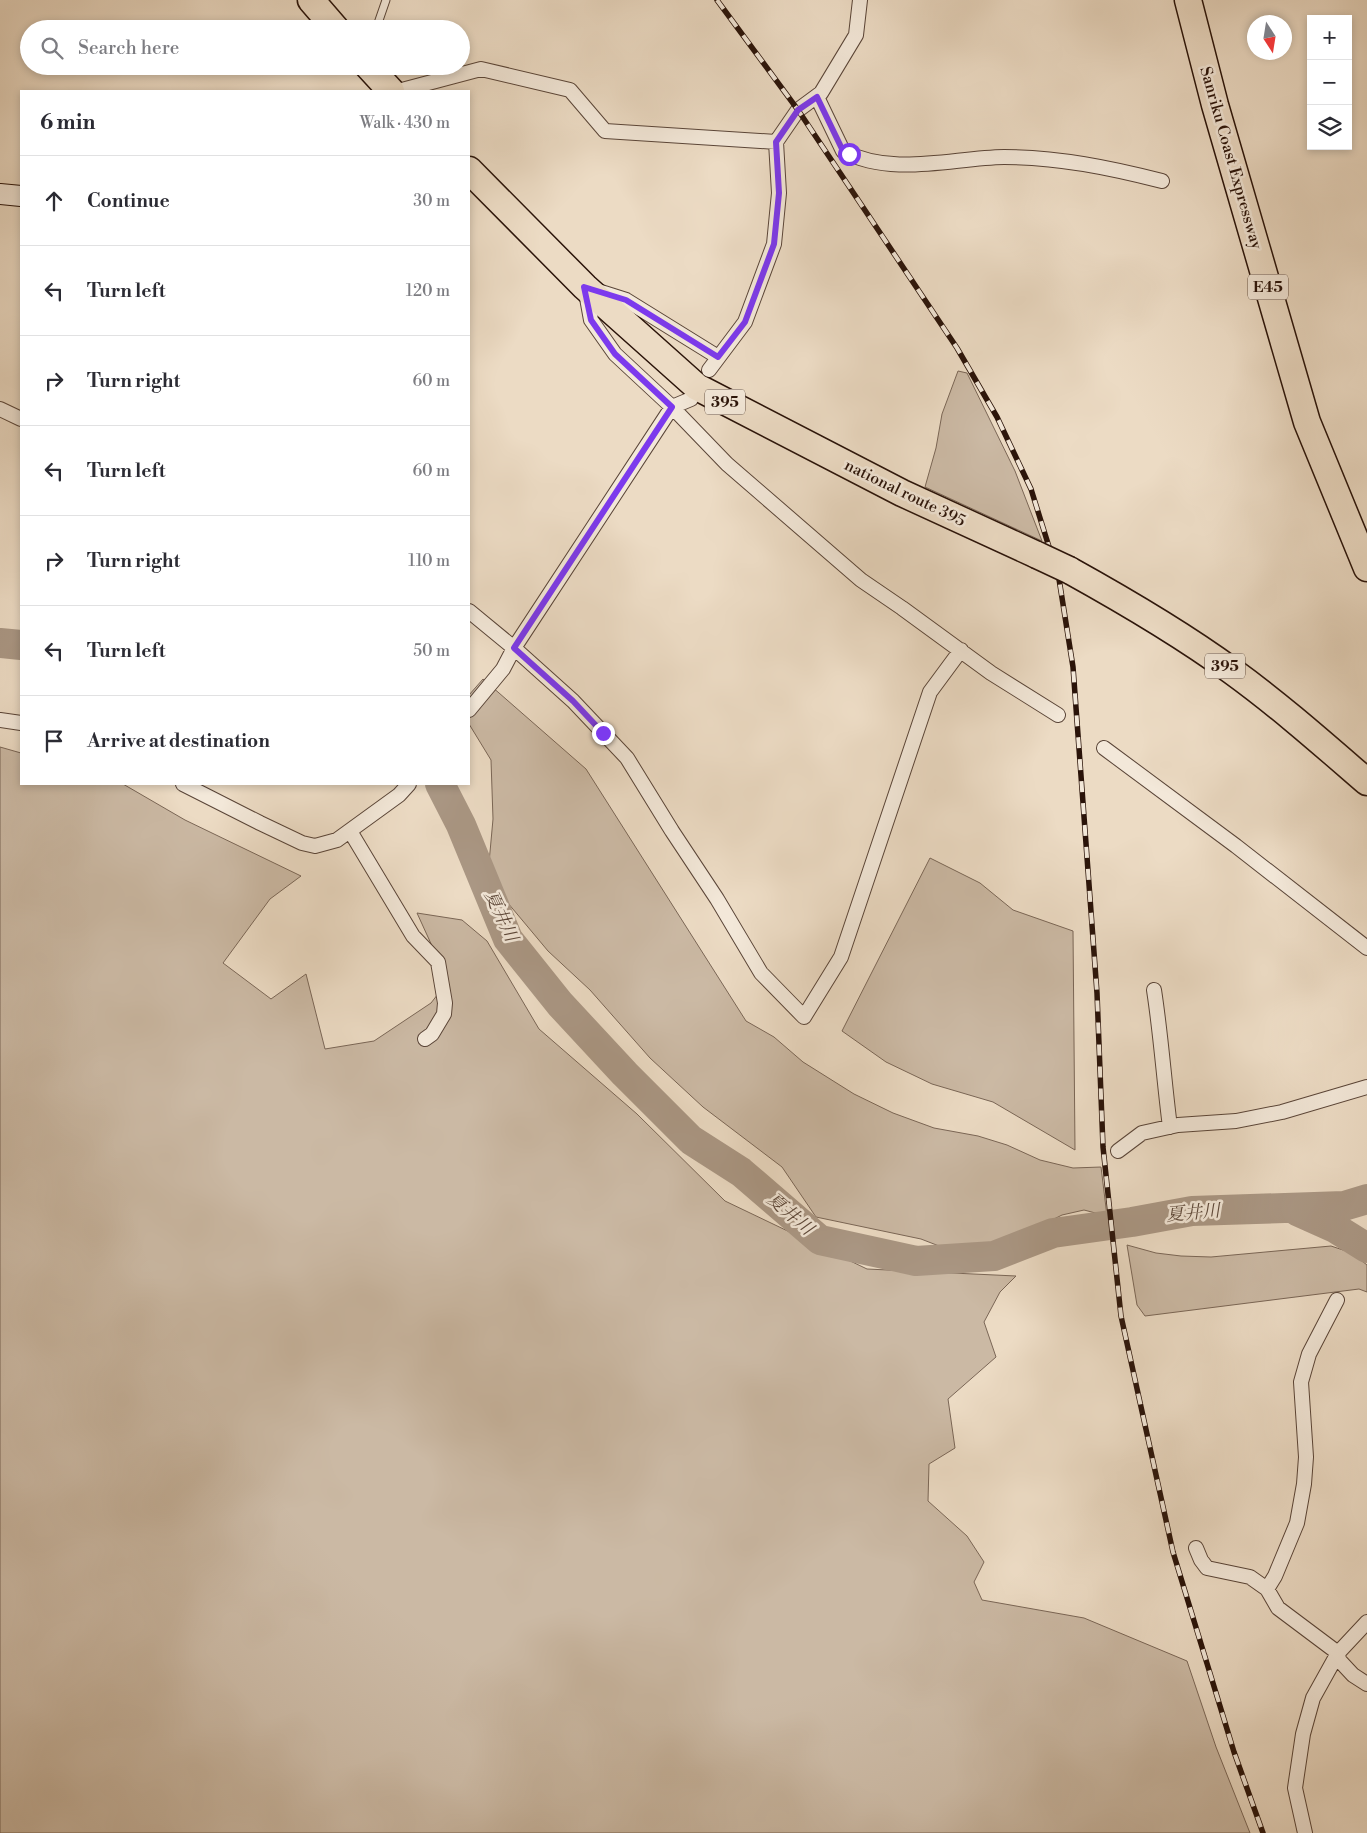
<!DOCTYPE html>
<html lang="en">
<head>
<meta charset="utf-8">
<style>
  body { margin:0; font-family:"Libre Bodoni","Noto Serif JP",serif; background:#f2f2f3; color:#2b2b33 }
  .controls { position:absolute; right:15px; top:15px; display:grid; overflow:hidden; border-radius:0px; box-shadow:0 2px 8px #0003 }
  .controls button { width:45px; height:45px; display:grid; place-items:center; padding:0; border:0; border-bottom:1px solid #e1e1e2; background:#fff; color:#2b2b33; font:25px sans-serif }
  .compass { position:absolute; left:1247px; top:15px; width:45px; height:45px; border-radius:50%; background:#fff; box-shadow:0 2px 8px #0003; rotate:168deg }
  .stop { position:absolute; width:15px; height:15px; margin:-11px; border:4px solid #7c3aed; border-radius:50%; background:#fff }
  .stop.end { background:#7c3aed; border-color:#fff; box-shadow:0 1px 5px #0008 }
  .list { margin:0; padding:0; list-style:none }
  h2 { display:flex; justify-content:space-between; align-items:center; height:65px; margin:0; padding:0 20px; font-size:21px }
  h2 small { font-size:16px; font-weight:400; color:#7c7c81 }
  .list li { display:grid; grid-template-columns:32px 1fr auto; gap:15px; align-items:center; box-sizing:border-box; height:90px; padding:0 20px; border-top:1px solid #e1e1e2 }
  .list b { display:block; font-size:19px; white-space:nowrap }
  .list em { font-size:16px; font-style:normal; color:#7c7c81 }
  .icon { flex:none; width:28px; height:28px; fill:none; stroke:currentColor; stroke-width:2; stroke-linecap:round; stroke-linejoin:round }
  .map { position:relative; flex:none; width:1367px; height:1833px; overflow:hidden }
  .search { position:absolute; background:#fff; box-shadow:0 2px 8px #0003; left:20px; top:20px; width:450px; height:55px; display:flex; align-items:center; gap:12px; box-sizing:border-box; padding:0 18px; border-radius:28px; color:#7c7c81; font-size:19px }
  .panel { position:absolute; background:#fff; box-shadow:0 2px 8px #0003; left:20px; top:90px; width:450px; height:695px; border-radius:0px }
  .map>svg:first-child { display:block }
  .green { fill:#cbb9a4; stroke:#7a6656 }
  .lines { fill:none; stroke-linecap:round; stroke-linejoin:round }
  .river { stroke:#aa9784; stroke-width:30 }
  .lane-casing { stroke:#5a4538; stroke-width:9 }
  .street-casing { stroke:#5a4538; stroke-width:16 }
  .secondary-casing { stroke:#2a1309; stroke-width:22 }
  .highway-casing { stroke:#2a1309; stroke-width:29 }
  .lane { stroke:#f3e8d9; stroke-width:7 }
  .street { stroke:#f3e8d9; stroke-width:14 }
  .secondary { stroke:#f3e8d9; stroke-width:20 }
  .highway { stroke:#ecdbc4; stroke-width:26 }
  .rail-casing { stroke:#2a1309; stroke-width:5.5 }
  .rail { stroke:#f3e8d9; stroke-width:4; stroke-dasharray:11; stroke-linecap:butt }
  .highway-bridge-casing { stroke:#2a1309; stroke-width:29; stroke-linecap:butt }
  .highway-bridge { stroke:#ecdbc4; stroke-width:26 }
  .route { stroke:#7c3aed; stroke-width:6 }
  .labels { text-anchor:middle; dominant-baseline:central; stroke-width:5; stroke-linejoin:round; paint-order:stroke }
  .shield { fill:#f3e8d9; stroke:#665347; stroke-width:1 }
  .shield-label { font-size:15px; font-weight:bold; fill:#2a1309 }
  .street-label { font-size:16px; fill:#2a1309; stroke:#f3e8d9 }
  .water-label { font-size:18px; font-style:italic; fill:#5d483a; stroke:#f3e8d9 }
</style>
</head>
<body>
<div class="map">
<svg width="1367" height="1833" viewBox="0 0 1367 1833">
  <rect width="100%" height="100%" fill="#ecdbc4"/>
  <filter id="stains"><feTurbulence type="fractalNoise" baseFrequency=".004" numOctaves="4"/><feColorMatrix values="0 0 0 0 .2 0 0 0 0 .09 0 0 0 0 .02 0 0 0 .5 -.17"/></filter>
  <radialGradient id="worn" r=".72"><stop offset=".6" stop-color="#630" stop-opacity="0"/><stop offset="1" stop-color="#630" stop-opacity=".3"/></radialGradient>
  <path class="green" d="M958 371 967 373 1015 471 1042 541 925 487 936 448 942 414Z
    M483 679 586 769 746 1021 774 1037 803 1062 854 1094 893 1113 934 1128 978 1136 1007 1145 1040 1160 1073 1168 1101 1167 1107 1216 1084 1210 1062 1215 1002 1245 975 1250 952 1251 921 1239 816 1217 782 1167 703 1107 650 1058 590 990 548 951 492 884 489 863 493 819 491 760 469 724V695Z
    M0 747 21 753V784H123L185 820 301 876 270 899 223 963 271 999 306 974 325 1049 374 1041 431 1003 448 981 417 913 462 920 487 941 539 1029 637 1114 725 1201 867 1269 1016 1276 1000 1292 984 1322 996 1357 948 1399 955 1448 929 1464 928 1501 967 1536 984 1562 974 1582 982 1600 1084 1618 1187 1661 1216 1747 1250 1833H0Z
    M930 858 980 883 1013 910 1073 931 1075 1150 993 1102 932 1084 886 1062 842 1031Z
    M1127 1245 1156 1253 1181 1256 1211 1257 1331 1246 1352 1253 1367 1265V1292L1359 1289 1145 1316 1137 1305Z"/>
  <g class="lines">
    <path class="river" d="M0 643 21 645
      M440 784 461 825 508 939 560 1004 625 1074 691 1140 741 1172 820 1240 916 1261 994 1256 1053 1233 1132 1222 1192 1211 1344 1206 1367 1199
      M1297 1211 1335 1228 1367 1248"/>
    <g class="lane-casing">
      <path id="lane" d="M376 29 386 0"/>
    </g>
    <g class="street-casing">
      <path id="street" d="M398 91 481 69 570 90 605 131 776 142
        M817 97 843 151C893 177 951 158 1004 157 1058 157 1111 168 1162 181
        M718 357 626 300 585 287 591 320 615 354 672 407 727 464 861 580 902 608 991 673 1058 715
        M709 370 745 322 774 244 779 193 776 142 798 110 821 93 856 35 860 0
        M0 409 21 419
        M469 611 514 648 573 701 627 758 672 831 717 899 761 973 804 1017 841 957 930 692 961 650
        M469 710 503 669 514 648 672 407 691 399
        M0 720 21 723
        M1104 748 1236 846 1367 948
        M183 784 260 823 302 843 315 846 337 840 399 795 409 784
        M350 831 413 936 438 962 445 1003 444 1014 432 1034 425 1039
        M1154 990C1161 1035 1164 1081 1170 1127
        M1118 1151 1142 1133 1178 1125 1236 1121 1282 1112 1367 1087
        M1196 1548 1201 1560 1207 1568 1250 1577 1267 1589 1278 1608 1338 1653
        M1267 1589 1275 1576 1297 1523 1304 1484 1306 1457 1301 1382 1309 1354 1337 1300
        M1338 1653 1339 1660 1353 1675 1367 1684
        M1305 1833 1295 1788 1303 1734 1313 1698 1338 1653 1367 1622"/>
    </g>
    <g class="secondary-casing">
      <path id="secondary" d="M0 194 21 196"/>
    </g>
    <g class="highway-casing">
      <path id="highway" d="M311 0 336 29
        M1188 0 1215 105 1307 422 1367 568
        M368 66 391 91
        M469 170 585 287 697 387 902 493 1037 555
        M1069 570C1125 601 1180 633 1232 671 1279 705 1323 744 1367 782"/>
    </g>
    <use href="#lane" class="lane"/>
    <use href="#street" class="street"/>
    <use href="#secondary" class="secondary"/>
    <use href="#highway" class="highway"/>
    <g class="rail-casing">
      <path id="rail" d="M717 0 798 110 957 348 997 417 1031 489 1059 579 1073 667 1097 993 1103 1147 1121 1316 1173 1552 1234 1752 1263 1833"/>
    </g>
    <use href="#rail" class="rail"/>
    <g class="highway-bridge-casing">
      <path id="highway-bridge" d="M1037 555 1069 570"/>
    </g>
    <use href="#highway-bridge" class="highway-bridge"/>
  </g>
  <g class="lines">
    <path class="route" d="M603 733 573 701 514 648 672 407 615 354 591 320 584 287 626 300 718 357 745 322 774 244 779 193 776 142 798 110 817 97 843 151 849 154"/>
  </g>
  <g class="labels">
    <g class="shield">
      <rect x="1248" y="274.5" width="40" height="25" rx="4"/>
      <rect x="705" y="389.5" width="40" height="25" rx="4"/>
      <rect x="1205" y="653.5" width="40" height="25" rx="4"/>
    </g>
    <g class="shield-label">
      <text x="1268" y="287">E45</text>
      <text x="725" y="402">395</text>
      <text x="1225" y="666">395</text>
    </g>
    <g class="street-label">
      <text transform="translate(1231 158) rotate(74)">Sanriku Coast Expressway</text>
      <text transform="translate(905 493) rotate(26)">national route 395</text>
    </g>
    <g class="water-label">
      <text transform="translate(501 916) rotate(65)">夏井川</text>
      <text transform="translate(1193 1213) rotate(-5)">夏井川</text>
      <text transform="translate(790 1214) rotate(41)">夏井川</text>
    </g>
  </g>
  <rect width="100%" height="100%" filter="url(#stains)"/>
  <rect width="100%" height="100%" fill="url(#worn)"/>
</svg>
<div class="controls">
<button>+</button>
<button>−</button>
<button><svg class="icon" aria-label="layers" viewBox="0 0 24 24"><path d="M12 4l9 5-9 5-9-5zM3 14l9 5 9-5"/></svg></button>
</div>
<svg class="compass" viewBox="-18 -18 36 36"><path d="M0-13l5 13h-10z" fill="#e53935"/><path d="M0 13l5-13h-10z" fill="#7c7c81"/></svg>
<div class="stop" style="left:849px;top:154px"></div>
<div class="stop end" style="left:603px;top:733px"></div>
<div class="search"><svg class="icon" aria-label="search" viewBox="0 0 24 24"><circle cx="10" cy="10" r="6"/><path d="M15 15l6 6"/></svg>Search here</div>
<section class="panel">
<h2>6 min<small>Walk · 430 m</small></h2>
<ul class="list">
<li><svg class="icon" aria-label="ahead" viewBox="0 0 24 24"><path d="M12 20V5M6 11l6-6 6 6"/></svg><div><b>Continue</b></div><em>30 m</em></li>
<li><svg class="icon" aria-label="left" viewBox="0 0 24 24"><path d="M17 20v-9H6M10 6l-5 5 5 5"/></svg><div><b>Turn left</b></div><em>120 m</em></li>
<li><svg class="icon" aria-label="right" viewBox="0 0 24 24"><path d="M7 20v-9h11M14 6l5 5-5 5"/></svg><div><b>Turn right</b></div><em>60 m</em></li>
<li><svg class="icon" aria-label="left" viewBox="0 0 24 24"><path d="M17 20v-9H6M10 6l-5 5 5 5"/></svg><div><b>Turn left</b></div><em>60 m</em></li>
<li><svg class="icon" aria-label="right" viewBox="0 0 24 24"><path d="M7 20v-9h11M14 6l5 5-5 5"/></svg><div><b>Turn right</b></div><em>110 m</em></li>
<li><svg class="icon" aria-label="left" viewBox="0 0 24 24"><path d="M17 20v-9H6M10 6l-5 5 5 5"/></svg><div><b>Turn left</b></div><em>50 m</em></li>
<li><svg class="icon" aria-label="arrive" viewBox="0 0 24 24"><path d="M6 21V4h12l-3 4 3 4H6"/></svg><div><b>Arrive at destination</b></div></li>
</ul>
</section>
</div>
</body>
</html>
